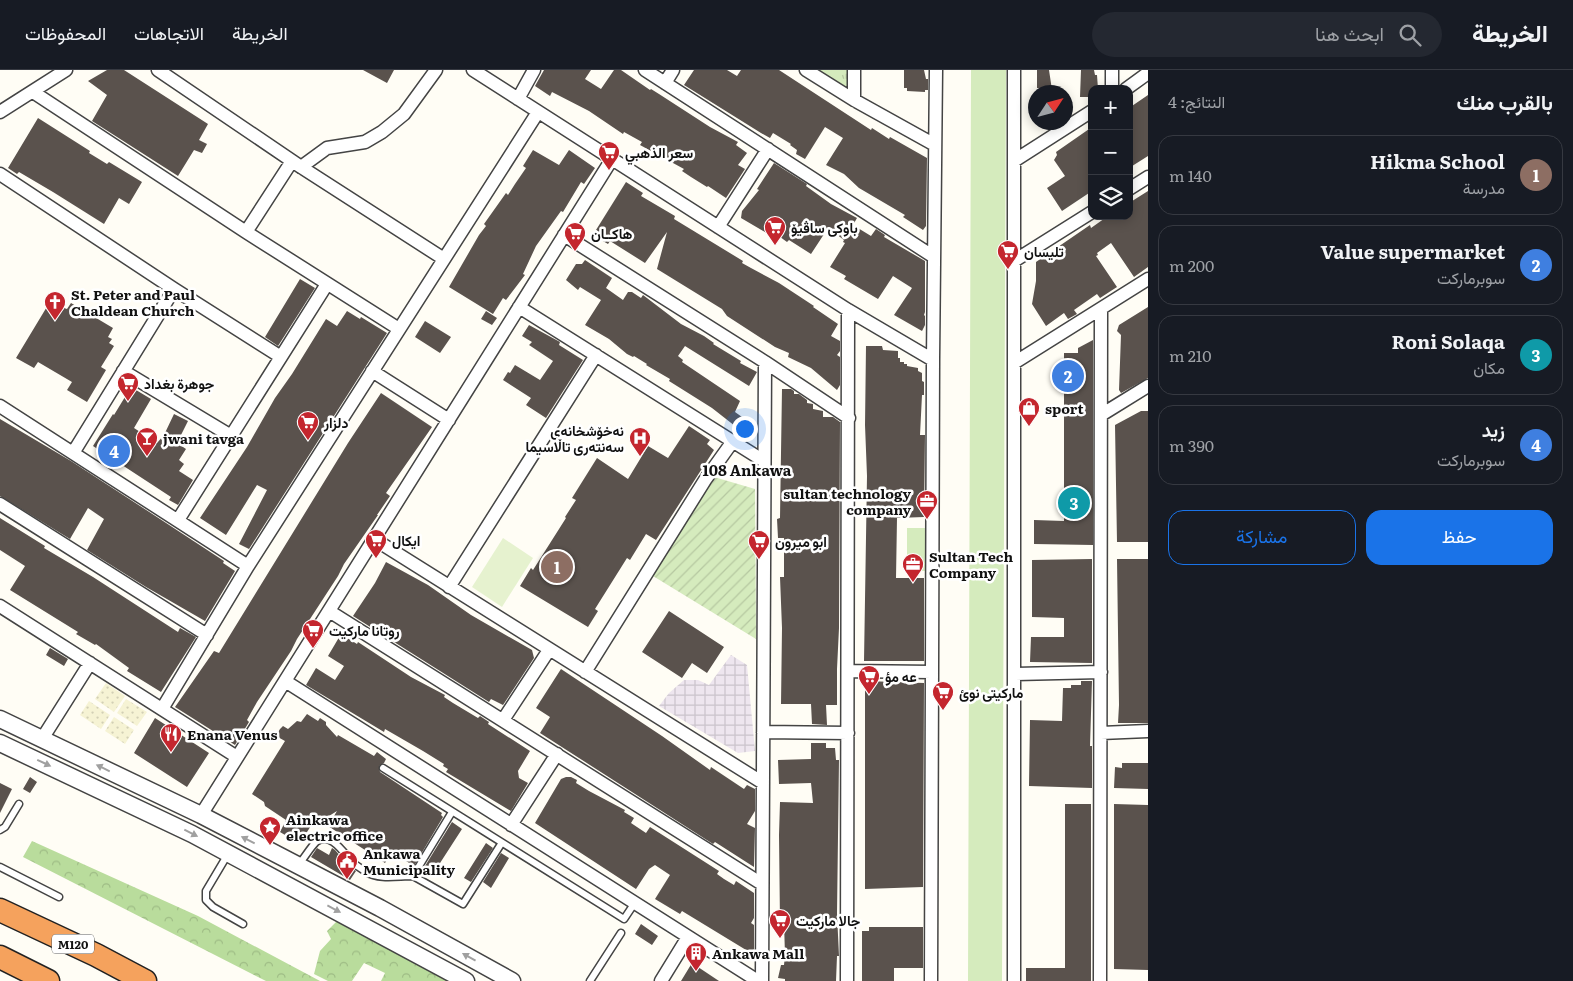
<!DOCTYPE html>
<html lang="ar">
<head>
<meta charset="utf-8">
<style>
  body { margin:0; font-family:Literata,Vazirmatn,serif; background:#242831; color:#f1f3f6; direction:rtl }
  .controls { position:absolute; right:15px; top:15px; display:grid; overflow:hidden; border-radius:10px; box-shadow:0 2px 12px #0003 }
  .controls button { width:45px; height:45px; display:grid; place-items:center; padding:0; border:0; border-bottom:1px solid #363941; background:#171b24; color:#f1f3f6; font:25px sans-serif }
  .compass { position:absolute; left:1028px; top:15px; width:45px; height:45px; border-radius:50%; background:#171b24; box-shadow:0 2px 12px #0003; rotate:54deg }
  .you { position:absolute; left:744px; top:358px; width:18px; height:18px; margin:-12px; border:4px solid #fff; border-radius:50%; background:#1a73e8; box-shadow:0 0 0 8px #1a73e833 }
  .badge { display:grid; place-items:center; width:32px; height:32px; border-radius:50%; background:#1a73e8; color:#fff; font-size:16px; font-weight:700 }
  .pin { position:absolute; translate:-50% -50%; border:2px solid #fff; box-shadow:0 1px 5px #0006 }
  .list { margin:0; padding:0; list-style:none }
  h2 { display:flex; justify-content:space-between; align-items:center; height:65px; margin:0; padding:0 20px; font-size:21px }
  h2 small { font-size:16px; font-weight:400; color:#9ea1a6 }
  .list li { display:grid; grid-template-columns:32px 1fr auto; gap:15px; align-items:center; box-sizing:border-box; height:80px; margin:0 10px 10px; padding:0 10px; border:1px solid #363941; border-radius:15px }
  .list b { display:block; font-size:19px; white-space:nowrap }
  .list p { margin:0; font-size:16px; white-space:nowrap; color:#9ea1a6 }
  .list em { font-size:16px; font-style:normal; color:#9ea1a6 }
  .actions { display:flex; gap:10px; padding:15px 20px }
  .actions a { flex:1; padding:11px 0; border:1px solid #1a73e8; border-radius:15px; text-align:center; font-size:18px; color:#1a73e8 }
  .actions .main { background:#1a73e8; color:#fff }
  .icon { flex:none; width:28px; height:28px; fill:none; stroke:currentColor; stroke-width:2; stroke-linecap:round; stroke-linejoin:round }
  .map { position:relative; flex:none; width:1148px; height:911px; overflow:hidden; direction:ltr }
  header { display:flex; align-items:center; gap:30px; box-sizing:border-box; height:70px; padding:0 25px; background:#171b24; border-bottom:1px solid #363941 }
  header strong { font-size:24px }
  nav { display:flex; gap:28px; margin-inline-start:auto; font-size:18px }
  .search { width:350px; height:45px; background:#242831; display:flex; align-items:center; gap:12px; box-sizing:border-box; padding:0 18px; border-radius:28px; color:#9ea1a6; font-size:19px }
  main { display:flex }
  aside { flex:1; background:#171b24 }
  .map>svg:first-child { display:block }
  .industrial { fill:url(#industrial-grid) }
  .farmland { fill:url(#farmland-dots) }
  .grass { fill:#d5ebbd }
  .forest { fill:url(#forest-crowns) }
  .park { fill:url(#park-tufts) }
  .garden { fill:url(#garden-furrows) }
  .pitch { fill:#e6f2cf }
  .building { fill:#5a524d }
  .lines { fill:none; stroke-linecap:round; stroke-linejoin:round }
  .service-casing { stroke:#444; stroke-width:9 }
  .minor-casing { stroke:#444; stroke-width:15 }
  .tertiary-casing { stroke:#444; stroke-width:19 }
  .motorway-casing { stroke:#222; stroke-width:25 }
  .service { stroke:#fff; stroke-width:6 }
  .minor { stroke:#fff; stroke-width:12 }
  .tertiary { stroke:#fff; stroke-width:16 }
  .motorway { stroke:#f5a25d; stroke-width:22 }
  .oneway { fill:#a0a0a0 }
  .labels { text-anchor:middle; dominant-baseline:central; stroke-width:5; stroke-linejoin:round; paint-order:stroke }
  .shield { fill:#fff; stroke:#585858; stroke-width:1 }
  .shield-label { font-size:12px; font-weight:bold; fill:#111 }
  .poi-label { font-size:14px; font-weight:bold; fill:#111; stroke:#fff; text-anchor:start }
  .neighbourhood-label { font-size:15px; font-weight:bold; fill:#111; stroke:#fff }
</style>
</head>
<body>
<header>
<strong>الخريطة</strong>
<div class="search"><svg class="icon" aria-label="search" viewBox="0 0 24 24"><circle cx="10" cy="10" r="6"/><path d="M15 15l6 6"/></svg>ابحث هنا</div>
<nav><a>الخريطة</a><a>الاتجاهات</a><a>المحفوظات</a></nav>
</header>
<main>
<aside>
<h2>بالقرب منك<small>النتائج: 4</small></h2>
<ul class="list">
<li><span class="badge" style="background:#8d6e63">1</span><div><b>Hikma School</b><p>مدرسة</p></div><em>140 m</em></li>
<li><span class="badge" style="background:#3f7fe0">2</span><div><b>Value supermarket</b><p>سوبرماركت</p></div><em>200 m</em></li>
<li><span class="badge" style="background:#0f9aa8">3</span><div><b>Roni Solaqa</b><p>مكان</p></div><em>210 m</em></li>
<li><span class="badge" style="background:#3f7fe0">4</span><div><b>زيد</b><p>سوبرماركت</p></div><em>390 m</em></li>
</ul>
<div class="actions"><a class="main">حفظ</a><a>مشاركة</a></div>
</aside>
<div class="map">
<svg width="1148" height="911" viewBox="0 0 1148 911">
  <defs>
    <pattern id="industrial-grid" width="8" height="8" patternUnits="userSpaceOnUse" patternTransform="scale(1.25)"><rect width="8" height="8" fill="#eee6ef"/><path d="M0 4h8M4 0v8" fill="none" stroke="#cbc4cc"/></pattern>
    <pattern id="farmland-dots" width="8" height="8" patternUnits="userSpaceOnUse" patternTransform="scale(1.25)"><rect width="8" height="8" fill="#f6f3d4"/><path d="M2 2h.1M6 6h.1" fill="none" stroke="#d2cfb5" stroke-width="1.8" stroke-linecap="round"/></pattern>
    <pattern id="forest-crowns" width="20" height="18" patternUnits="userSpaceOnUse" patternTransform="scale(1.25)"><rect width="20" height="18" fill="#b9dc9c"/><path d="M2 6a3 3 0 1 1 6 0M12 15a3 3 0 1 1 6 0" fill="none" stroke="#9ebc85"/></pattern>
    <pattern id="park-tufts" width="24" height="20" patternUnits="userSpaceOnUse" patternTransform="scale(1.25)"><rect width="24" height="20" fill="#d5ebbd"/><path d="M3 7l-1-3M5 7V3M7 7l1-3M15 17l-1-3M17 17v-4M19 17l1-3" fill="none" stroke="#b6c8a1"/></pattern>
    <pattern id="garden-furrows" width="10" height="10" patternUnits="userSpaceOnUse" patternTransform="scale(1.25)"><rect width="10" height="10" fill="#d5ebbd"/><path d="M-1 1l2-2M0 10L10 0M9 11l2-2" fill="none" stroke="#b6c8a1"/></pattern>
  </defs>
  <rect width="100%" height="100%" fill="#fffdf5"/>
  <path class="industrial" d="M731 585 747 595 755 681 738 683 659 636 669 623 684 610H698L709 615Z"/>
  <path class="farmland" d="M106 613 125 626 114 642 95 629Z
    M126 629 147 642 137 656 117 643Z
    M89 631 110 645 101 659 80 645Z
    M114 647 134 660 125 674 105 661Z"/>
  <path class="grass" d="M971 0H1006L1002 911H968Z
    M907 458H934V501H907Z"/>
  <path class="forest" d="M32 771 198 846 320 911H266L23 787Z
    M339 849 452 911H381L385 903 364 893 352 911H328L314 904 320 881 331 869 327 861Z"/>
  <path class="park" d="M815 0H849L848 20Z"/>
  <path class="garden" d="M714 407 755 419 756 569 653 506Z"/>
  <path class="pitch" d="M503 468 533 488 502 537 472 517Z"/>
  <path class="building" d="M107 0H124L208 54 199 70 207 74 202 83 194 80 178 106 92 51 107 25 88 11Z
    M363 0H394L387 13Z
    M544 0H591L585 9 601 19 614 0H621L650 20 651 19 659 24 710 57 738 72 736 75 747 83 738 95 745 99 726 128 708 116 707 117 691 107 682 101 684 99 640 75 642 72 624 62 623 64 589 41 552 22 550 26 535 16Z
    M694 0H727L737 6 741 0H779L871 60 872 58 889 69 890 67 927 88 926 156 923 160 903 147 905 145 859 118 844 104 826 95 843 68 825 57 805 89 796 84 797 80 790 75 791 74 773 63 770 68 761 63 684 15Z
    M904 0H924L926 9H928V20H925V22L907 21V18H904Z
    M1037 0H1049L1052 20 1037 18Z
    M1081 0H1094L1095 5H1097L1098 19H1092V23H1090L1089 27H1080Z
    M1148 25V86L1129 98V38Z
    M38 48 90 81 89 83 107 94 109 92 142 112 129 134 119 128 104 154 53 122 19 102 17 104 8 98Z
    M1092 57V121L1062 141 1047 118 1065 106 1054 90 1057 85 1056 82Z
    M533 80 559 95 569 80 595 98 584 114 581 112 563 142 561 141 536 176 523 204 525 205 506 230 503 228 493 244 449 217 479 165 486 156 484 154 506 123 508 125 515 114 526 98 523 96Z
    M774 93 807 114 806 116 831 134 857 148 853 155 871 166 876 159 885 165 884 167 925 191V242L924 245 925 246V255L922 261 894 245 912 218 893 206 878 229 844 209 846 206 830 197 845 173 843 172 844 170 828 158 811 184 789 170 787 172 776 164 775 168 741 148 742 141 759 120 757 119Z
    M626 112 643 123 641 126 675 146 674 149 743 191 742 193 751 198 779 213 814 236 813 237 838 254 831 266 840 271V281L837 285 840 287V315L837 320 811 298 788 287 789 283 775 277 727 246 722 239 657 199 667 162 645 193 610 171 608 174 596 167 599 162 596 160Z
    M1148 121V197L1134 207 1111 173 1097 183 1098 185 1096 186 1117 217 1100 228 1097 224 1074 240 1077 244 1068 249 1064 243 1046 256 1032 234 1036 211V192L1090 155 1091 158 1108 146H1129V133Z
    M585 190 612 208 606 218 623 230 628 222H632L641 228 643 225 681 254 704 266 714 273 713 274 741 291 740 293 757 302 749 316 685 276 678 286 683 290 682 292 740 331 735 342 756 357 749 367 712 338 669 311 670 309 646 295 647 294 634 286 633 287 627 284 609 269 585 255 601 230 580 217 578 220 566 210 576 194H582Z
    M300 209 315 218 278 276 265 267Z
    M71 233 113 258 108 267 112 269 109 273 114 276 101 297 106 300 87 332 67 320 72 312 38 292 34 298 16 288 48 235 53 238 55 235 63 240 64 238 67 239Z
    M1148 237V308L1121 323 1119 320 1121 265 1117 261 1119 255Z
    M347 241 360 249 361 247 387 263 249 479 239 474 267 420 257 415 226 465 200 448 247 377 275 328 292 304 326 249 337 256Z
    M486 241 497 248 492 255 481 249Z
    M425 251 451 267 440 283 415 267Z
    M529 255 560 272 559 275 583 290 546 348 526 335 531 328 503 310 508 302 510 303 515 295 540 310 553 291 529 275 532 272 522 266Z
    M1093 270V475L1034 474V450L1064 451V283H1078V278Z
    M866 276H882L883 280 898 281V288H900V292H904V294H907V296L918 298V301L922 303V311L924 312V325H922L920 365H925L924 447 897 448 896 508H924V591H864L867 406 865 355Z
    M131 317 151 329 134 358 157 373 164 365 174 344 188 351 177 373 186 379 179 390 184 394 179 401 193 410 178 435 169 430 171 427 93 376 113 344 114 345Z
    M782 319H791L794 321V324H799L807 330V333L813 334V339L823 341V347H833L840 352 839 558 837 599V635H826L827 655 812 654 811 634H781L782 558 780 507H784V468H778L777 449 780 448Z
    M381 323 432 357 386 423 390 426 377 445H378L344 494 338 506 297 569 291 581 257 632 247 650 249 652 235 675 175 637 214 581 219 583 348 373Z
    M1141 341H1148V472H1117L1115 355Z
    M0 349 71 391 160 449 224 491 223 493 235 501 205 551 146 517 87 480 104 449 88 438 70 469 0 426Z
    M689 356 710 370 707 374 714 380 656 470 646 464 630 490 627 488 595 539 598 541 588 557 520 516 531 498 533 500 566 448 565 447 576 430 572 428 597 388 628 409 648 376 668 388Z
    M0 448 45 476 44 478 93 507 178 562 180 558 196 567 161 622 127 601 129 598 96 574 95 575 76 564 78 562 10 520 25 496 0 480Z
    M1092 489V593L1030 592 1031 567H1064V548L1032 547V490Z
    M1117 489H1148V653H1118L1119 635Z
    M386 492 428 515 471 545 532 580 534 588 503 635 491 629 489 632 353 546 375 513Z
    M669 541 724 577 707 603 692 593 682 608 642 582Z
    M341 564 357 574 358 572 411 607 445 625 444 627 453 633 478 648 480 646 489 652 488 654 530 681 518 701 519 708 528 713 511 741 446 702 448 699 443 696 444 694 423 681 385 659 384 662 306 615 316 598 335 610 344 596 328 586Z
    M50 578 68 589 64 596 46 585Z
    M561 599 662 666 710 700 711 697 744 719 747 715 755 719V741L747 754 755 758 754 797 715 772 713 774 540 663 550 647 536 638Z
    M865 611 924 613 923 817 865 819Z
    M1081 611H1092L1090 676H1092V718L1029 716 1030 650 1062 651 1063 618H1071V615H1081Z
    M307 644 318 651 320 648 326 652V655L337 667 338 665 374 686 377 682 386 689 384 693 379 696 380 702 442 743 441 745 443 747 414 796 392 782 385 793 328 756 337 741 321 751 316 748 307 762 302 765 297 767 285 765 280 762 286 750 265 736 264 732 252 724 285 671 276 666 280 659 283 656 288 659 297 651 301 652Z
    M155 648 209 683 187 717 134 683Z
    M811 673H826V678H835L836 690H839L837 844 839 886H837L836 911H785V909L778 908 781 895H784L785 885 784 853H780L779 765 780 732 813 733 811 713 779 714 778 690 811 689Z
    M1122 693H1148V719L1114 718 1115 697 1122 698Z
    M30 707 37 712 30 723 23 719Z
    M566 707H571L577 710 576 713 589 721 625 740 624 742 634 748 631 753 646 763 650 757 719 801 717 804 724 809 734 815 736 811 754 823V848L751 853 754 855V879L751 883 682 841 680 844 655 829 670 805 655 795 649 799 636 819 535 753 561 709Z
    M0 713 12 719 0 743Z
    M1065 734H1091V911H1026V898H1065Z
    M1114 734 1148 735V900L1114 899Z
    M452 752 462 759 431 807 422 801Z
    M486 773 493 778 471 812 464 808Z
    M317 778 329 785 332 778 335 780 349 796 356 801 350 810 311 787Z
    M501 783 509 788 491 818 483 812Z
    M641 854 658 866 652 875 635 864Z
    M869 857H923V898H894V911H862V861H869Z
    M692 893 719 911H681Z"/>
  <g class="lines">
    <g class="service-casing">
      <path id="service" d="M383 698 624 849 634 834
        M452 742 413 806 463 834 501 774
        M0 760 5 757 19 734
        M228 784 206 821V830L213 837 243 854
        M299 794C305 787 310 778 316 772 331 760 345 785 353 793 357 796 362 799 366 802 380 810 397 806 413 806
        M0 797 59 827
        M590 911 621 863"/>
    </g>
    <g class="minor-casing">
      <path id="minor" d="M158 0 301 97 444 189
        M473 0 848 240 933 290
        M645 0 934 187
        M806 0 854 30 935 75
        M1112 0V19
        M665 13 673 0
        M1126 19 1148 3
        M33 22 246 162 399 259
        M518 29 534 0
        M854 30V0
        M0 42 66 0
        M1014 91 1092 41
        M301 97 327 78 365 72 382 62 404 44 436 0
        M0 104 174 219 281 287
        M1129 119 1148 107
        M718 157 768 79
        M246 162 292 91
        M564 165 765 292 849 348
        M1014 191 1092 142
        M519 237 764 391
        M1014 293 1148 209
        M123 301 231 366
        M372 301 449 350
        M0 336 248 496
        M1101 345 1148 316
        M73 383 174 219
        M0 434 207 565
        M178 450 327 214
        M374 469 763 713
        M449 517 596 285
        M0 536 237 687
        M329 541 762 814
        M848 601 932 602
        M585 602 705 410 733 371
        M1014 604 1101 602
        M285 611 758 911
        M162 639 248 496 538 42
        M503 650 549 580
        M763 662 848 663
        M1101 663 1148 661
        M42 669 90 593
        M201 745 612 89
        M511 755 557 684
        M661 911 688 867
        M762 911 765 292
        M847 911 848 240
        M931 911 933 290 936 0
        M1014 911V0
        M1100 911 1101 239"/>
    </g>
    <g class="tertiary-casing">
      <path id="tertiary" d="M0 649 201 745 380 838 512 911
        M0 673 192 764 466 911"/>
    </g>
    <g class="motorway-casing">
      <path id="motorway" d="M0 840 96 885 145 911
        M0 887 48 911"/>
    </g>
    <use href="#service" class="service"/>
    <use href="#minor" class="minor"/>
    <use href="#tertiary" class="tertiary"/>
    <use href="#motorway" class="motorway"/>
  </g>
  <defs><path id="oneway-solid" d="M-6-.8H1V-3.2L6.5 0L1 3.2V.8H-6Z" transform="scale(1.25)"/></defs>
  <g class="oneway">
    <use href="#oneway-solid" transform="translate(44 693) rotate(25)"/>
    <use href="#oneway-solid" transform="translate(103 698) rotate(-154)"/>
    <use href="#oneway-solid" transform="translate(191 763) rotate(27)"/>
    <use href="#oneway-solid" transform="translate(248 770) rotate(-153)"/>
    <use href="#oneway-solid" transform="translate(334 839) rotate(28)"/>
    <use href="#oneway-solid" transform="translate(469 887) rotate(-151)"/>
  </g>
  <defs>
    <g id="supermarket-pin" transform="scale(1.125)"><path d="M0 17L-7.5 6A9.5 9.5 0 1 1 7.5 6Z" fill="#c4262e" stroke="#fff"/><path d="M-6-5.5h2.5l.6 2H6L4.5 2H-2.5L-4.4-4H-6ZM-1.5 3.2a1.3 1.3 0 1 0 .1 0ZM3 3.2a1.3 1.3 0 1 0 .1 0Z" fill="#fff"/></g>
    <g id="church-pin" transform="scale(1.125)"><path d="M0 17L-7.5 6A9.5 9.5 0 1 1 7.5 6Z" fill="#c4262e" stroke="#fff"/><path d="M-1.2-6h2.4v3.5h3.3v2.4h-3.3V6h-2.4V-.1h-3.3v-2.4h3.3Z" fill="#fff"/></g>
    <g id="shop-pin" transform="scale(1.125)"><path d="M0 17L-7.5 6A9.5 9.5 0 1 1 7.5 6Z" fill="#c4262e" stroke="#fff"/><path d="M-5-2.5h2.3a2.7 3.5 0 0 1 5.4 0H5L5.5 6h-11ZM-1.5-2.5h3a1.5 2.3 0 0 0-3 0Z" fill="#fff"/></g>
    <g id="bar-pin" transform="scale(1.125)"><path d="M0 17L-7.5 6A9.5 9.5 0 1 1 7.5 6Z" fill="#c4262e" stroke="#fff"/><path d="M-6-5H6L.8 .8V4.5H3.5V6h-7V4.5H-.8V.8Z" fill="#fff"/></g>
    <g id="hospital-pin" transform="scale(1.125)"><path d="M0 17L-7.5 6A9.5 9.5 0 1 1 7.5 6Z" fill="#c4262e" stroke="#fff"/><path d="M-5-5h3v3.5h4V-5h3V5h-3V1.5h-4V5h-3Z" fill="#fff"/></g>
    <g id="office-pin" transform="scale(1.125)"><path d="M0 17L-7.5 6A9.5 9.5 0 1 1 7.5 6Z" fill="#c4262e" stroke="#fff"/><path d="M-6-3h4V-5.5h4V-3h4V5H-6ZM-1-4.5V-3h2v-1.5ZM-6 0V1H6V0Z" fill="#fff"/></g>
    <g id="restaurant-pin" transform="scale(1.125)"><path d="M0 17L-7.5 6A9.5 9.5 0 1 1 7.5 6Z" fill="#c4262e" stroke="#fff"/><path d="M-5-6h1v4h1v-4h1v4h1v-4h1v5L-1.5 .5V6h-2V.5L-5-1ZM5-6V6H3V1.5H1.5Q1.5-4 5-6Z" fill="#fff"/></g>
    <g id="sight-pin" transform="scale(1.125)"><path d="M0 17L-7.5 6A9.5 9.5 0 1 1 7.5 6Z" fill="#c4262e" stroke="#fff"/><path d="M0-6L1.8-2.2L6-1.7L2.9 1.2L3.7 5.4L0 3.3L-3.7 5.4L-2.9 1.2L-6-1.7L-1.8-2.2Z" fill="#fff"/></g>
    <g id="civic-pin" transform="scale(1.125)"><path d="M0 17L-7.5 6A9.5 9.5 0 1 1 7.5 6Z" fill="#c4262e" stroke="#fff"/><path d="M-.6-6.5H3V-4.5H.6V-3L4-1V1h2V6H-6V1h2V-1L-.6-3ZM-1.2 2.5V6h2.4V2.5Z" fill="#fff"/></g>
    <g id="building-pin" transform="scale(1.125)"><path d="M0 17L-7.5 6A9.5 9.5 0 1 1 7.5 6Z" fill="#c4262e" stroke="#fff"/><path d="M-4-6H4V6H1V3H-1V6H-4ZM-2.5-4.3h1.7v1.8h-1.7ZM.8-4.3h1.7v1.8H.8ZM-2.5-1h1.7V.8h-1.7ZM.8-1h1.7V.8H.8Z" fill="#fff"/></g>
  </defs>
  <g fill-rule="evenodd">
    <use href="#supermarket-pin" x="609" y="82"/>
    <use href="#supermarket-pin" x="775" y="157"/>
    <use href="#supermarket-pin" x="575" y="163"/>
    <use href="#supermarket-pin" x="1008" y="181"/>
    <use href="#church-pin" x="55" y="232"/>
    <use href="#supermarket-pin" x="128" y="313"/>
    <use href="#shop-pin" x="1029" y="338"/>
    <use href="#supermarket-pin" x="308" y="352"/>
    <use href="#bar-pin" x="147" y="368"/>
    <use href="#hospital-pin" x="640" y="368"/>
    <use href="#office-pin" x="927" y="431"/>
    <use href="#supermarket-pin" x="376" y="470"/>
    <use href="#supermarket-pin" x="759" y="471"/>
    <use href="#office-pin" x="913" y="494"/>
    <use href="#supermarket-pin" x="313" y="560"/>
    <use href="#supermarket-pin" x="869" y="606"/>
    <use href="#supermarket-pin" x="943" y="622"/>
    <use href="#restaurant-pin" x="171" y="664"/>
    <use href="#sight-pin" x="270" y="757"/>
    <use href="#civic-pin" x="347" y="791"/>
    <use href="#supermarket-pin" x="780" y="850"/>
    <use href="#building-pin" x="696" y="883"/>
  </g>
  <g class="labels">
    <rect class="shield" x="52" y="864.5" width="42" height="19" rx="4"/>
    <g class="shield-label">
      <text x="73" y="874">M120</text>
    </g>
    <g class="poi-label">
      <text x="625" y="82">سعر الذهبي</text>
      <text x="791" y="157">باوکی ساڤیۆ</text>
      <text x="591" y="163">هاكــان</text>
      <text x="1024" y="181">تليسان</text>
      <text x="71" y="224">St. Peter and Paul<tspan x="71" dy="16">Chaldean Church</tspan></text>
      <text x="144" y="313">جوهرة بغداد</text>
      <text x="1045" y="338">sport</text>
      <text x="324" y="352">دلزار</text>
      <text x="624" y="360" text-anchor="end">نەخۆشخانەی<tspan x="624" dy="16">سەنتەری تاڵاسیما</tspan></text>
      <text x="163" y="368">jwani tavga</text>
      <text x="911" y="423" text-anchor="end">sultan technology<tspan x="911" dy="16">company</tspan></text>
      <text x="392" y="470">ايكال</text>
      <text x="775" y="471">ابو ميرون</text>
      <text x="929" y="486">Sultan Tech<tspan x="929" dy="16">Company</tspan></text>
      <text x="329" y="560">روتانا ماركيت</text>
      <text x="885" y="606">عه مؤ</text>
      <text x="959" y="622">مارکیتی نوئ</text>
      <text x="187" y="664">Enana Venus</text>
      <text x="286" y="749">Ainkawa<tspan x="286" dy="16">electric office</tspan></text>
      <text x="363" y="783">Ankawa<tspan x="363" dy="16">Municipality</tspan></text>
      <text x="796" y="850">جالا ماركيت</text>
      <text x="712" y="883">Ankawa Mall</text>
    </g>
    <g class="neighbourhood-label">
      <text x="747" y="399">108 Ankawa</text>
    </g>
  </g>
</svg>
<div class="controls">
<button>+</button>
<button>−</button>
<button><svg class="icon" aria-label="layers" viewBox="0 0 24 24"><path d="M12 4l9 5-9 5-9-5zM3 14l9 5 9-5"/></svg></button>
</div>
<svg class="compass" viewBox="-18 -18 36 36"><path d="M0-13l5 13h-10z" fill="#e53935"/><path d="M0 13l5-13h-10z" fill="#9ea1a6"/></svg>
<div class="you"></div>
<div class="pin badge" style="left:557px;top:497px;background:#8d6e63">1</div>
<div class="pin badge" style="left:1068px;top:306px;background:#3f7fe0">2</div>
<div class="pin badge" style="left:1074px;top:433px;background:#0f9aa8">3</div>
<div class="pin badge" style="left:114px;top:381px;background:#3f7fe0">4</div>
</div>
</main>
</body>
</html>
